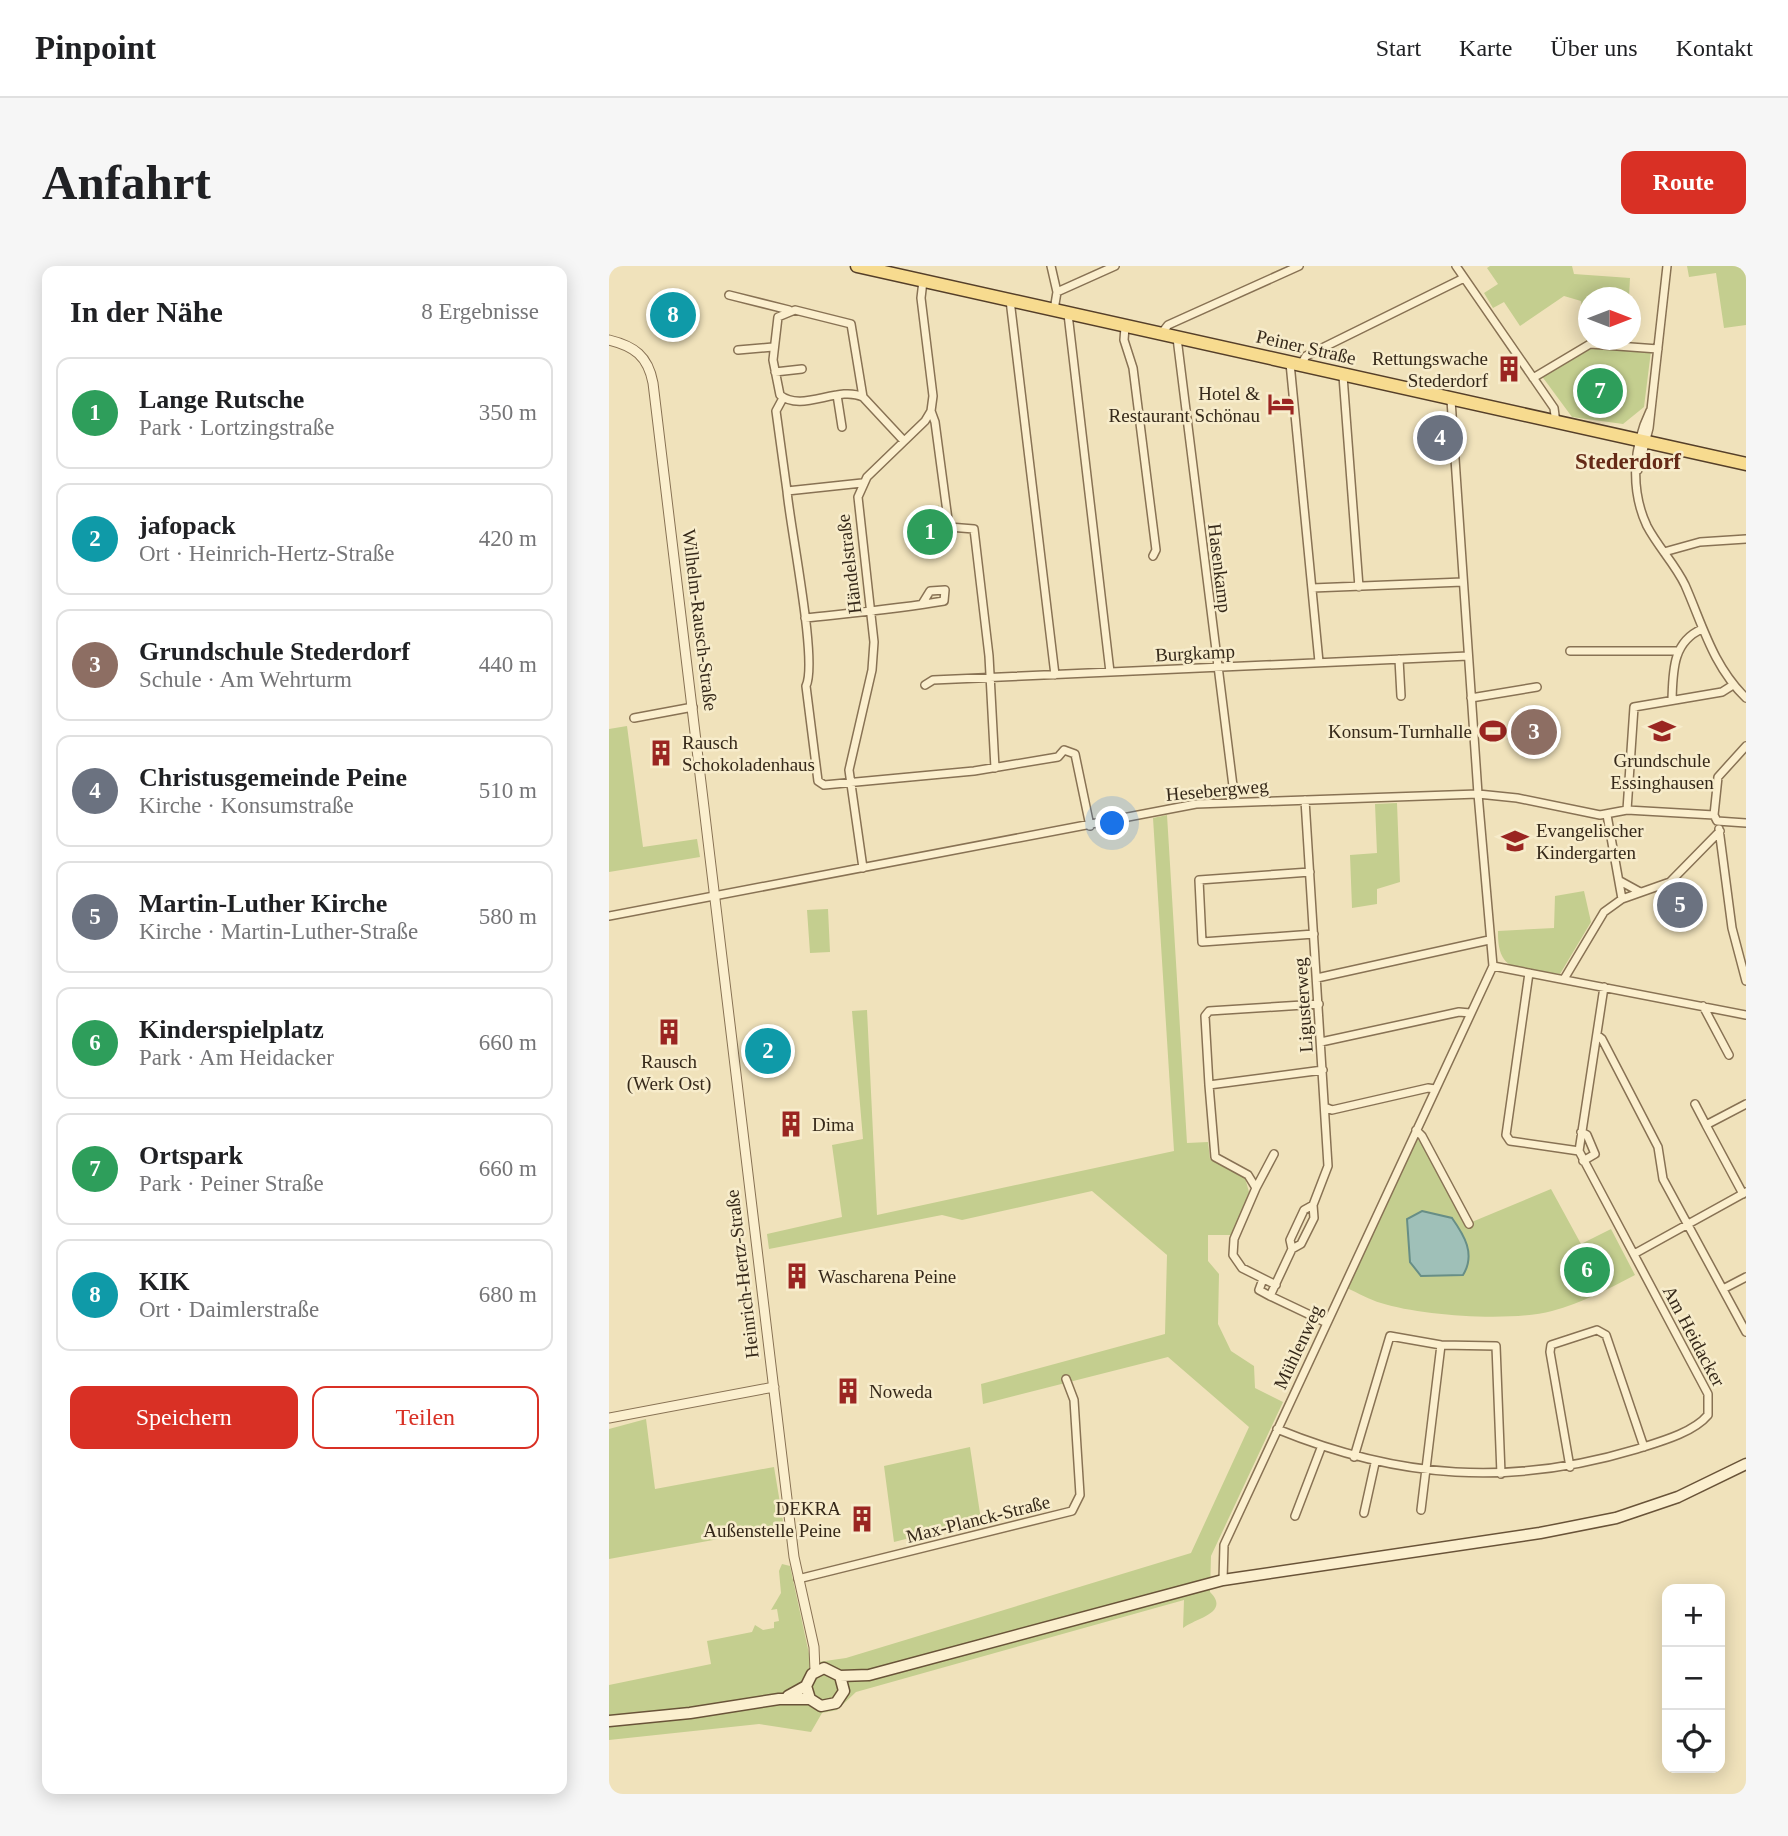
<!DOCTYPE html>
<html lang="de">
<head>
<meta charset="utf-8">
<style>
  body { margin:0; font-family:"Times New Roman",serif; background:#f6f6f6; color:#202124 }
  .controls { position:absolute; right:21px; bottom:21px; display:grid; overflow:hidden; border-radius:14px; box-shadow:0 4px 18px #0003 }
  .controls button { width:63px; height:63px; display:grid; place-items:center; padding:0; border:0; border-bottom:2px solid #e0e0e0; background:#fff; color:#202124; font:35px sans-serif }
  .compass { position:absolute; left:969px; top:21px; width:63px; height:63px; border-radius:50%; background:#fff; box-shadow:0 4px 18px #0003; rotate:90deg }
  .you { position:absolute; left:504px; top:558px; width:24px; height:24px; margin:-18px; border:5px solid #fff; border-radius:50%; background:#1a73e8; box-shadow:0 0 0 10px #1a73e833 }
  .badge { display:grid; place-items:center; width:46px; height:46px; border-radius:50%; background:#d93025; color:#fff; font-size:23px; font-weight:700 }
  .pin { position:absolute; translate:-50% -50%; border:4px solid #fff; box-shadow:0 2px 7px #0006 }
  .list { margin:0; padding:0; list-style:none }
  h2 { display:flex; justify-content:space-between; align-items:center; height:91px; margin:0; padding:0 28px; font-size:30px }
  h2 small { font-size:23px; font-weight:400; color:#757577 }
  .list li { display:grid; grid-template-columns:46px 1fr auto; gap:21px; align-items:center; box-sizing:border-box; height:112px; margin:0 14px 14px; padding:0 14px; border:2px solid #e0e0e0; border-radius:14px }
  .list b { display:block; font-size:26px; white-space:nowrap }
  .list p { margin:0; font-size:23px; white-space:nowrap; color:#757577 }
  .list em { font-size:23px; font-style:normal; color:#757577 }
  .actions { display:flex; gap:14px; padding:21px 28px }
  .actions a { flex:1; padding:16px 0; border:2px solid #d93025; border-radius:14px; text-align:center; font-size:24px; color:#d93025 }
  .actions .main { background:#d93025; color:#fff }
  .icon { flex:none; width:38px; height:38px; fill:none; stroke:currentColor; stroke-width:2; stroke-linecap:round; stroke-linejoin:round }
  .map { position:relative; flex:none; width:1137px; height:1528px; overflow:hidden; border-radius:14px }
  header { display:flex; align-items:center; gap:42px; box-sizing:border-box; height:98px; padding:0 35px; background:#fff; border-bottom:2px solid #e0e0e0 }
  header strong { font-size:33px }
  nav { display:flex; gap:38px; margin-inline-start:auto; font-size:24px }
  .intro { display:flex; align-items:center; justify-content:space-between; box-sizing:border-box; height:168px; padding:0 42px }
  h1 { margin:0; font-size:49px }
  .button { padding:18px 32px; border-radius:14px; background:#d93025; color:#fff; font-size:24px; font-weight:700 }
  main { display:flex; gap:42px; padding:0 42px }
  aside { flex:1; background:#fff; border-radius:14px; box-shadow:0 4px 18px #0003 }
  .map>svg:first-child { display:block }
  .green { fill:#c4ce8f }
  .water { fill:#9fc0b8; stroke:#678e86; stroke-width:2 }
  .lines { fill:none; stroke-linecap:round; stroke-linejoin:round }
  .minor-casing { stroke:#887254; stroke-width:10 }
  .tertiary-casing { stroke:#887254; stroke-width:11 }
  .secondary-casing { stroke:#695338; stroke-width:13 }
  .primary-casing { stroke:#553f29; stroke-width:15 }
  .minor { stroke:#fbefce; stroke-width:7 }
  .tertiary { stroke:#fbefce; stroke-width:9 }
  .secondary { stroke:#fbefce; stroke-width:10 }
  .primary { stroke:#f7db8f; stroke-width:12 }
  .labels { text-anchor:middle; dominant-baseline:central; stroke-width:5; stroke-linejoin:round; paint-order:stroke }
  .street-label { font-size:19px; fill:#36291a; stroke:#f7eccb }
  .poi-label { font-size:19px; fill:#36291a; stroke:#f7eccb; text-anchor:start }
  .quarter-label { font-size:23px; font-weight:bold; fill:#652a17; stroke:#f7eccb }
</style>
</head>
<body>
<header>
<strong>Pinpoint</strong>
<nav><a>Start</a><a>Karte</a><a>Über uns</a><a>Kontakt</a></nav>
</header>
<div class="intro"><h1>Anfahrt</h1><a class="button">Route</a></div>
<main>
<aside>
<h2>In der Nähe<small>8 Ergebnisse</small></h2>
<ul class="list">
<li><span class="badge" style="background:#2e9e5b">1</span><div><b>Lange Rutsche</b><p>Park · Lortzingstraße</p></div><em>350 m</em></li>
<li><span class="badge" style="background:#0f9aa8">2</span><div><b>jafopack</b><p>Ort · Heinrich-Hertz-Straße</p></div><em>420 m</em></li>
<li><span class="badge" style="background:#8d6e63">3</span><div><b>Grundschule Stederdorf</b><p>Schule · Am Wehrturm</p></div><em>440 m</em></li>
<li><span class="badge" style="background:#6b7280">4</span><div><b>Christusgemeinde Peine</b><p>Kirche · Konsumstraße</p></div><em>510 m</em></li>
<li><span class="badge" style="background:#6b7280">5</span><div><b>Martin-Luther Kirche</b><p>Kirche · Martin-Luther-Straße</p></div><em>580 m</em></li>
<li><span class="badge" style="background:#2e9e5b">6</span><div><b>Kinderspielplatz</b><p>Park · Am Heidacker</p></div><em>660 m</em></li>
<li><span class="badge" style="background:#2e9e5b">7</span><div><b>Ortspark</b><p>Park · Peiner Straße</p></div><em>660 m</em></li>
<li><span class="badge" style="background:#0f9aa8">8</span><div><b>KIK</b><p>Ort · Daimlerstraße</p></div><em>680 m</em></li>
</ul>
<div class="actions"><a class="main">Speichern</a><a>Teilen</a></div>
</aside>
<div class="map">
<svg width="1137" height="1528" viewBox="0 0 1137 1528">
  <rect width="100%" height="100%" fill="#f0e2bb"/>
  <path class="green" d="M881 0H963L965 8 1021 12 1020 31 979 32V74H1017V77L978 75 972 35 955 30 911 60 895 36 884 42 875 27 889 18 878 2Z
    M1078 0H1137V59L1115 62 1107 7 1080 11Z
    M978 81 1042 85 1035 141 1014 158 963 151 932 109Z
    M330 239 336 279 312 282 308 257Z
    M18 460 34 581 88 573 91 591 0 606V463Z
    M788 537 791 616 768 623V638L743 642 741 589 768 587 766 538Z
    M558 549 578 877 599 876 601 893 636 912 640 926 624 969H599V995L610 1008 609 1058 622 1085 645 1100 646 1122 674 1136 602 1290 601 1326C622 1347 586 1352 574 1362L575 1334 247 1426 228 1444 213 1447 202 1466 150 1458 0 1474V1419L102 1398 98 1375 143 1366 146 1359 154 1364 165 1362V1356L170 1355 168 1343 162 1344 172 1327 170 1305 173 1298 181 1300 202 1397 237 1392 582 1287 640 1161 559 1091 374 1138 372 1118 556 1068 558 989 483 925 353 954 333 949 160 983 158 968 233 951 223 879 254 873 243 745 258 744 268 949 565 885 544 552Z
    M975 625 982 656 951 708C914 702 888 710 889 665L945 662 946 630Z
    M219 643 221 686 201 687 198 644Z
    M808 873 814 878 858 958 942 923 972 978 1002 963 1026 1009C999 1023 973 1037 943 1045 902 1056 813 1050 772 1037 761 1034 749 1027 738 1022Z
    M37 1153 46 1223 165 1201 175 1261 0 1293V1163Z
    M361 1181 372 1254 285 1276 275 1200Z"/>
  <path class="water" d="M813 945 843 952C855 969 867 988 854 1009L812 1010 801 996 798 953Z"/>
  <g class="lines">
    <g class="minor-casing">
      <path id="minor" d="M442 0 448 26 445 44
        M847 0 945 142 947 157
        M448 26 506 0
        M120 29 180 44
        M401 34 446 409
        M459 48 501 406
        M516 61 515 74 524 102 547 284 544 290
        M552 68 559 59 690 0
        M568 72 626 536
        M129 84 164 81
        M681 97 710 396
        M691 100 697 90 855 12
        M166 106 193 103
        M734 110 750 321
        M924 112 981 78 1049 83
        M228 129 233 161
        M254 131C229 119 193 147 171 129L164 94 169 51 186 44 242 58 254 131 295 175
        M174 132 167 145 178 225
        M322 145 326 156 340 261 365 263 380 390 386 502
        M1041 145C1024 180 1021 224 1038 260 1049 281 1066 298 1076 319 1094 360 1104 400 1137 432
        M1029 204 1040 162 1058 0
        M253 217 178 225C181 261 209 396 197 420L209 515 215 519 365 505 449 491 455 484 466 488 481 560
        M1055 286 1091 276 1137 273
        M703 322 854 316
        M196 352C242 347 289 343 335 335L336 324 321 325 313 338
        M961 385H1068
        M790 393 792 430
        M316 419 324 414 859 390
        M862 432 928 421
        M1063 434C1064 406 1063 376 1093 363
        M25 452 84 441
        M696 534 719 900 704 939 705 952 692 978 683 983 661 1030 718 1057
        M1018 544 1025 441 1113 426 1124 419
        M998 549 1013 633
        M1105 549 1109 511 1137 480
        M1110 563 1123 662 1137 715
        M254 602 240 504 263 404 265 376 249 231 258 211 316 155 322 145 324 130 312 32 314 15
        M701 606 590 614 593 676 705 668
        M1011 615 1031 626
        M0 650 587 538 869 528 908 532 991 549 1018 544 1105 549 1108 555 1137 557
        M884 700 1137 749
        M920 707 897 869 901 875 970 885
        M708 712 880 674
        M955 713 995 646 1013 633 1061 616 1111 565
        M710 738 600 745 596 750 600 819 714 804
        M1094 740 1120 789
        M988 769 993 773 1049 881 1054 913 1137 1066
        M712 776 850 746 861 747
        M600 819 606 891 639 909 647 922 625 973 624 989 633 1002 667 1019
        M1086 838 1097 859
        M718 842 723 844 819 822 826 823
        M807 864 813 870 860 958
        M972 866 978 869 986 888 974 895
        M647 922 665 888
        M1134 928 1097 859 1137 838
        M683 983 681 974 695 944 704 939
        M1025 988 1137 926
        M654 1013 650 1024 661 1030
        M1114 1023 1137 1011
        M668 1163C790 1213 902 1221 1028 1183 1050 1176 1084 1167 1099 1149V1128L970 885 995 721
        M745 1191 781 1070 832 1079 887 1080 892 1208
        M961 1201 941 1086 942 1079 988 1064 997 1069 1035 1181
        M812 1244 832 1079
        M755 1247 766 1197
        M686 1250 712 1182
        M189 1313 463 1245 471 1229 465 1134 457 1113
        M614 1314 615 1279 884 700 869 528 842 134"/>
    </g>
    <g class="tertiary-casing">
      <path id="tertiary" d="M0 74C25 80 39 90 44 117L185 1291 205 1381 206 1405
        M0 1152 165 1121"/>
    </g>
    <g class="secondary-casing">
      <path id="secondary" d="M231 1410 260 1409 614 1314 931 1267 1007 1252 1069 1231 1137 1198
        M179 1430 197 1420 203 1408 215 1402 231 1410 235 1425 227 1437 212 1440 201 1433 197 1420
        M0 1455 81 1447 170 1433H201"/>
    </g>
    <g class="primary-casing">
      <path id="primary" d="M248 0 1137 198"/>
    </g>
    <use href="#minor" class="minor"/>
    <use href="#tertiary" class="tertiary"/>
    <use href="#secondary" class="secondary"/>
    <use href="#primary" class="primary"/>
  </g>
  <defs>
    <g id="building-bare" transform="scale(2.1)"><path d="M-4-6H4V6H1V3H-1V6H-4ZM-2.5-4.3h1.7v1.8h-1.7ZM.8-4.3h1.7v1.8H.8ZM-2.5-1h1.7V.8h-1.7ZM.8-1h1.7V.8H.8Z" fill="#9a2521" stroke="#f7eccb" stroke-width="2.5" paint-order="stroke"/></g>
    <g id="hotel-bare" transform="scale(2.1)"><path d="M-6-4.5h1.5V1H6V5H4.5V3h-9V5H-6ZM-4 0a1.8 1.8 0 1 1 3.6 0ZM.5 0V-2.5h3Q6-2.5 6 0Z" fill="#9a2521" stroke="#f7eccb" stroke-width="2.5" paint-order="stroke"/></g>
    <g id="stadium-bare" transform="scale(2.1)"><path d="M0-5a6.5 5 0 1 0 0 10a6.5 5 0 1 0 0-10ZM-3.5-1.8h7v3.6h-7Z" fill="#9a2521" stroke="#f7eccb" stroke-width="2.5" paint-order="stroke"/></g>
    <g id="school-bare" transform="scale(2.1)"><path d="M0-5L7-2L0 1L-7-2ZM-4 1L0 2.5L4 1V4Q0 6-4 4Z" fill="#9a2521" stroke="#f7eccb" stroke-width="2.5" paint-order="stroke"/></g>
  </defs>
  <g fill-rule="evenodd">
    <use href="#building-bare" x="900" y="103"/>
    <use href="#hotel-bare" x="672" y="138"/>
    <use href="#stadium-bare" x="884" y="465"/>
    <use href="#school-bare" x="1053" y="465"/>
    <use href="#building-bare" x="52" y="487"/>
    <use href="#school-bare" x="906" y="575"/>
    <use href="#building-bare" x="60" y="766"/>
    <use href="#building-bare" x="182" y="858"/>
    <use href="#building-bare" x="188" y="1010"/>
    <use href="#building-bare" x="239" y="1125"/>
    <use href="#building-bare" x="253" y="1253"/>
  </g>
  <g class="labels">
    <g class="street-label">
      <text transform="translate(697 81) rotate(13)">Peiner Straße</text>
      <text transform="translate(240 298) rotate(-97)">Händelstraße</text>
      <text transform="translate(611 302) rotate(83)">Hasenkamp</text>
      <text transform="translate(91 354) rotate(83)">Wilhelm-Rausch-Straße</text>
      <text transform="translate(586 387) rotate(-3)">Burgkamp</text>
      <text transform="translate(608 524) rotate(-5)">Hesebergweg</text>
      <text transform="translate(694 739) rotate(-94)">Ligusterweg</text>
      <text transform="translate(133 1008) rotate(-97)">Heinrich-Hertz-Straße</text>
      <text transform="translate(1085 1070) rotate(62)">Am Heidacker</text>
      <text transform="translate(689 1081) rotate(-65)">Mühlenweg</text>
      <text transform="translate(369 1253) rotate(-14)">Max-Planck-Straße</text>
    </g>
    <g class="poi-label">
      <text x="879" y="92" text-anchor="end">Rettungswache<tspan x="879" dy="22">Stederdorf</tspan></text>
      <text x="651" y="127" text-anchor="end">Hotel &amp;<tspan x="651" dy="22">Restaurant Schönau</tspan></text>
      <text x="863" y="465" text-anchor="end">Konsum-Turnhalle</text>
      <text x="73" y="476">Rausch<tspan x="73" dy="22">Schokoladenhaus</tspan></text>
      <text x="1053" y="494" text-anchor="middle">Grundschule<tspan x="1053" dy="22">Essinghausen</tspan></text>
      <text x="927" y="564">Evangelischer<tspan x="927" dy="22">Kindergarten</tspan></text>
      <text x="60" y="795" text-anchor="middle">Rausch<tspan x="60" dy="22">(Werk Ost)</tspan></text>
      <text x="203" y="858">Dima</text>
      <text x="209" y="1010">Wascharena Peine</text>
      <text x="260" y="1125">Noweda</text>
      <text x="232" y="1242" text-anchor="end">DEKRA<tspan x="232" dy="22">Außenstelle Peine</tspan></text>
    </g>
    <g class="quarter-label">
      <text x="1019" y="195">Stederdorf</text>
    </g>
  </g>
</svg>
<div class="controls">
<button>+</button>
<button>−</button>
<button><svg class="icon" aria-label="locate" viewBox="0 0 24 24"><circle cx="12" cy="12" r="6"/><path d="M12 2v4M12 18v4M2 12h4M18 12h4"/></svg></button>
</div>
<svg class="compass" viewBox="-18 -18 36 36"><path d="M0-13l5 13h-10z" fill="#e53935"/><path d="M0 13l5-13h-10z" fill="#757577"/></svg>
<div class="you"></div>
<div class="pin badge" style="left:321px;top:266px;background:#2e9e5b">1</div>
<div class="pin badge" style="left:159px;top:785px;background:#0f9aa8">2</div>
<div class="pin badge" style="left:925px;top:466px;background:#8d6e63">3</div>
<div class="pin badge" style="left:831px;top:172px;background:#6b7280">4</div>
<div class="pin badge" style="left:1071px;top:639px;background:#6b7280">5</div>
<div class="pin badge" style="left:978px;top:1004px;background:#2e9e5b">6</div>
<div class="pin badge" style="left:991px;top:125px;background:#2e9e5b">7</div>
<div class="pin badge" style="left:64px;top:49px;background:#0f9aa8">8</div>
</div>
</main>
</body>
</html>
